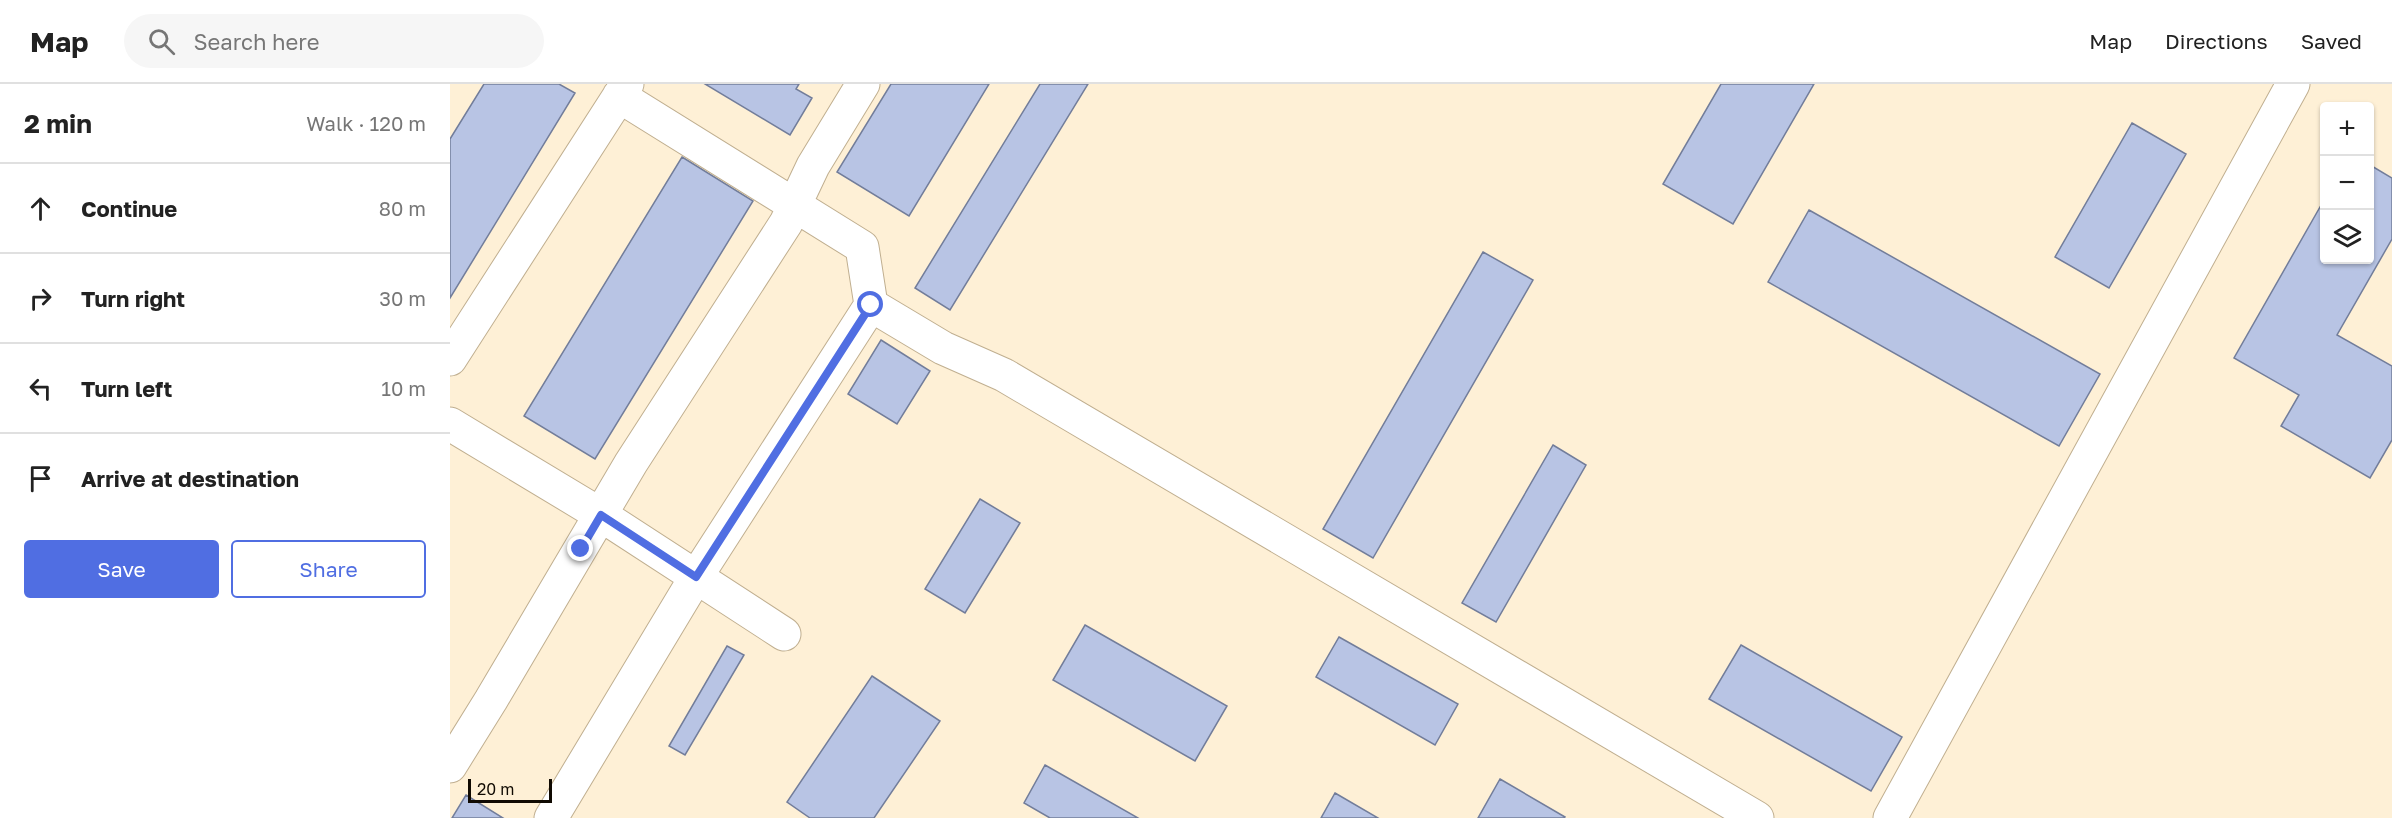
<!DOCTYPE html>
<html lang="en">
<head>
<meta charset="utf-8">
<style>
  body { margin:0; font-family:"Golos Text",sans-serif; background:#f6f6f6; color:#222 }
  .controls { position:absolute; right:18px; top:18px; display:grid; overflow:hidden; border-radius:6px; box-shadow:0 2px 4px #0004 }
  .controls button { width:54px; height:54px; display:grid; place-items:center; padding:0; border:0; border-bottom:2px solid #e0e0e0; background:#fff; color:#222; font:30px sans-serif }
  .scale { position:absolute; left:18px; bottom:15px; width:84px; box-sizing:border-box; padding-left:6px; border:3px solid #100a02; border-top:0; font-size:16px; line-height:21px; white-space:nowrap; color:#100a02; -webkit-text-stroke:4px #fef0d6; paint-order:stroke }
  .stop { position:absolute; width:18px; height:18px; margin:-14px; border:4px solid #506ee2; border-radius:50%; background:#fff }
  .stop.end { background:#506ee2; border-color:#fff; box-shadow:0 2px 6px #0008 }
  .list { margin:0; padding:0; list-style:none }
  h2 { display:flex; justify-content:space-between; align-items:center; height:78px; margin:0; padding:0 24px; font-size:26px }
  h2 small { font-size:20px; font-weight:400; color:#767676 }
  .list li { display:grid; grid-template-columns:39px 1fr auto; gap:18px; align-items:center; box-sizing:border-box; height:90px; padding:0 24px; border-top:2px solid #e0e0e0 }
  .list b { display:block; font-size:22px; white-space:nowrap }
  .list em { font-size:20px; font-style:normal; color:#767676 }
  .actions { display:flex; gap:12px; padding:18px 24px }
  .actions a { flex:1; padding:14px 0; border:2px solid #506ee2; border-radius:6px; text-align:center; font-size:21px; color:#506ee2 }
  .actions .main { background:#506ee2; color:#fff }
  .icon { flex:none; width:33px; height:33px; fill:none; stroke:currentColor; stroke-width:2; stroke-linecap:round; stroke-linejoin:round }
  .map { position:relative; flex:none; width:1942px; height:734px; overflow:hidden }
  header { display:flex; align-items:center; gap:36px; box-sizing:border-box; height:84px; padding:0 30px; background:#fff; border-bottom:2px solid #e0e0e0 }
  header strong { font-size:28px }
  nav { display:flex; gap:33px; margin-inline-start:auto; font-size:21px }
  .search { width:420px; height:54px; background:#f6f6f6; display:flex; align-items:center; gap:15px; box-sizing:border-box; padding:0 21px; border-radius:33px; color:#767676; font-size:22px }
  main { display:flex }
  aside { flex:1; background:#fff }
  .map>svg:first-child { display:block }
  .building { fill:#b8c4e4; stroke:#727d9a; stroke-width:1.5 }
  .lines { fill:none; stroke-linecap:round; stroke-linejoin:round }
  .minor-casing { stroke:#c0af90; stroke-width:35 }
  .minor { stroke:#fff; stroke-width:33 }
  .route { stroke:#506ee2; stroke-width:8 }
</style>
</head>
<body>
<header>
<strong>Map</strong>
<div class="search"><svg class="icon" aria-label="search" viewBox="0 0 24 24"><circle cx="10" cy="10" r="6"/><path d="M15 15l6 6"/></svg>Search here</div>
<nav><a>Map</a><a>Directions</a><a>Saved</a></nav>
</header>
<main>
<aside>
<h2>2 min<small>Walk · 120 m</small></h2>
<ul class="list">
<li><svg class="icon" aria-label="ahead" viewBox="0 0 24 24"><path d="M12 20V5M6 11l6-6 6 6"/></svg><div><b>Continue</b></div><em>80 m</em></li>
<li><svg class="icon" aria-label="right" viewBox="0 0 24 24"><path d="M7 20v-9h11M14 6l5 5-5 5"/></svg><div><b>Turn right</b></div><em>30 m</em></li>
<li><svg class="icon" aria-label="left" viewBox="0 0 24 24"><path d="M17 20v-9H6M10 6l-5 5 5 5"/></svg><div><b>Turn left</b></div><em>10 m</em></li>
<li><svg class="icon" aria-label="arrive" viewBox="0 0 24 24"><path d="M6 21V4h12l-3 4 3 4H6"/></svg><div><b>Arrive at destination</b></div></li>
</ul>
<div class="actions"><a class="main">Save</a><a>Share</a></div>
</aside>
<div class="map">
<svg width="1942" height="734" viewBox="0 0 1942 734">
  <rect width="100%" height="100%" fill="#fef0d6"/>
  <path class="building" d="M34 0H109L125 9 0 214V55Z
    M255 0H349L346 5 362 14 340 51Z
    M441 0H539L459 132 387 88Z
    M590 0H638L500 226 465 204Z
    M1271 0H1364L1283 140 1213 100Z
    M1682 39 1736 70 1659 204 1605 173Z
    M232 73 303 117 145 375 74 332Z
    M1920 81 1942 94V155L1887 251 1942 282V356L1920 394 1831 342 1849 311 1784 274 1874 116V176H1920Z
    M1359 126 1650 290 1609 362 1318 198Z
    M1033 168 1083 196 923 474 873 445Z
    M431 256 480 287 447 340 398 310Z
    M1103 361 1136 381 1046 538 1012 519Z
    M530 415 570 439 515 529 475 505Z
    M635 541 777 622 745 677 603 596Z
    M889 553 1008 620 985 661 866 593Z
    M1291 561 1452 653 1421 707 1259 615Z
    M277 562 294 571 235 671 219 662Z
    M422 592 490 637 424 734H360L337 718Z
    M595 681 688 734H600L574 719Z
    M1050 695 1115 733 1114 734H1028Z
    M885 709 928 734H871Z
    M16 711 53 734H2Z"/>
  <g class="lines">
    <g class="minor-casing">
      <path id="minor" d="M169 12 412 163 421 221 493 264 554 291 1307 734
        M0 275 177 0
        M0 340 151 431 334 550
        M0 682 41 616 181 379 336 139 363 82 413 0
        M101 734 246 493 421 221
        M1440 734 1843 0"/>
    </g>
    <use href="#minor" class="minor"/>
  </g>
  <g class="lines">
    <path class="route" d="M131 465 151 431 246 493 421 221"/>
  </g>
</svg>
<div class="controls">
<button>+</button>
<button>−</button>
<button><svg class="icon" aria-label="layers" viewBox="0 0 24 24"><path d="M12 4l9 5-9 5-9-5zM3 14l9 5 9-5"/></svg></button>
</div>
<div class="scale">20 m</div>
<div class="stop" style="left:421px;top:221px"></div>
<div class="stop end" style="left:131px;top:465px"></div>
</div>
</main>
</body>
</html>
